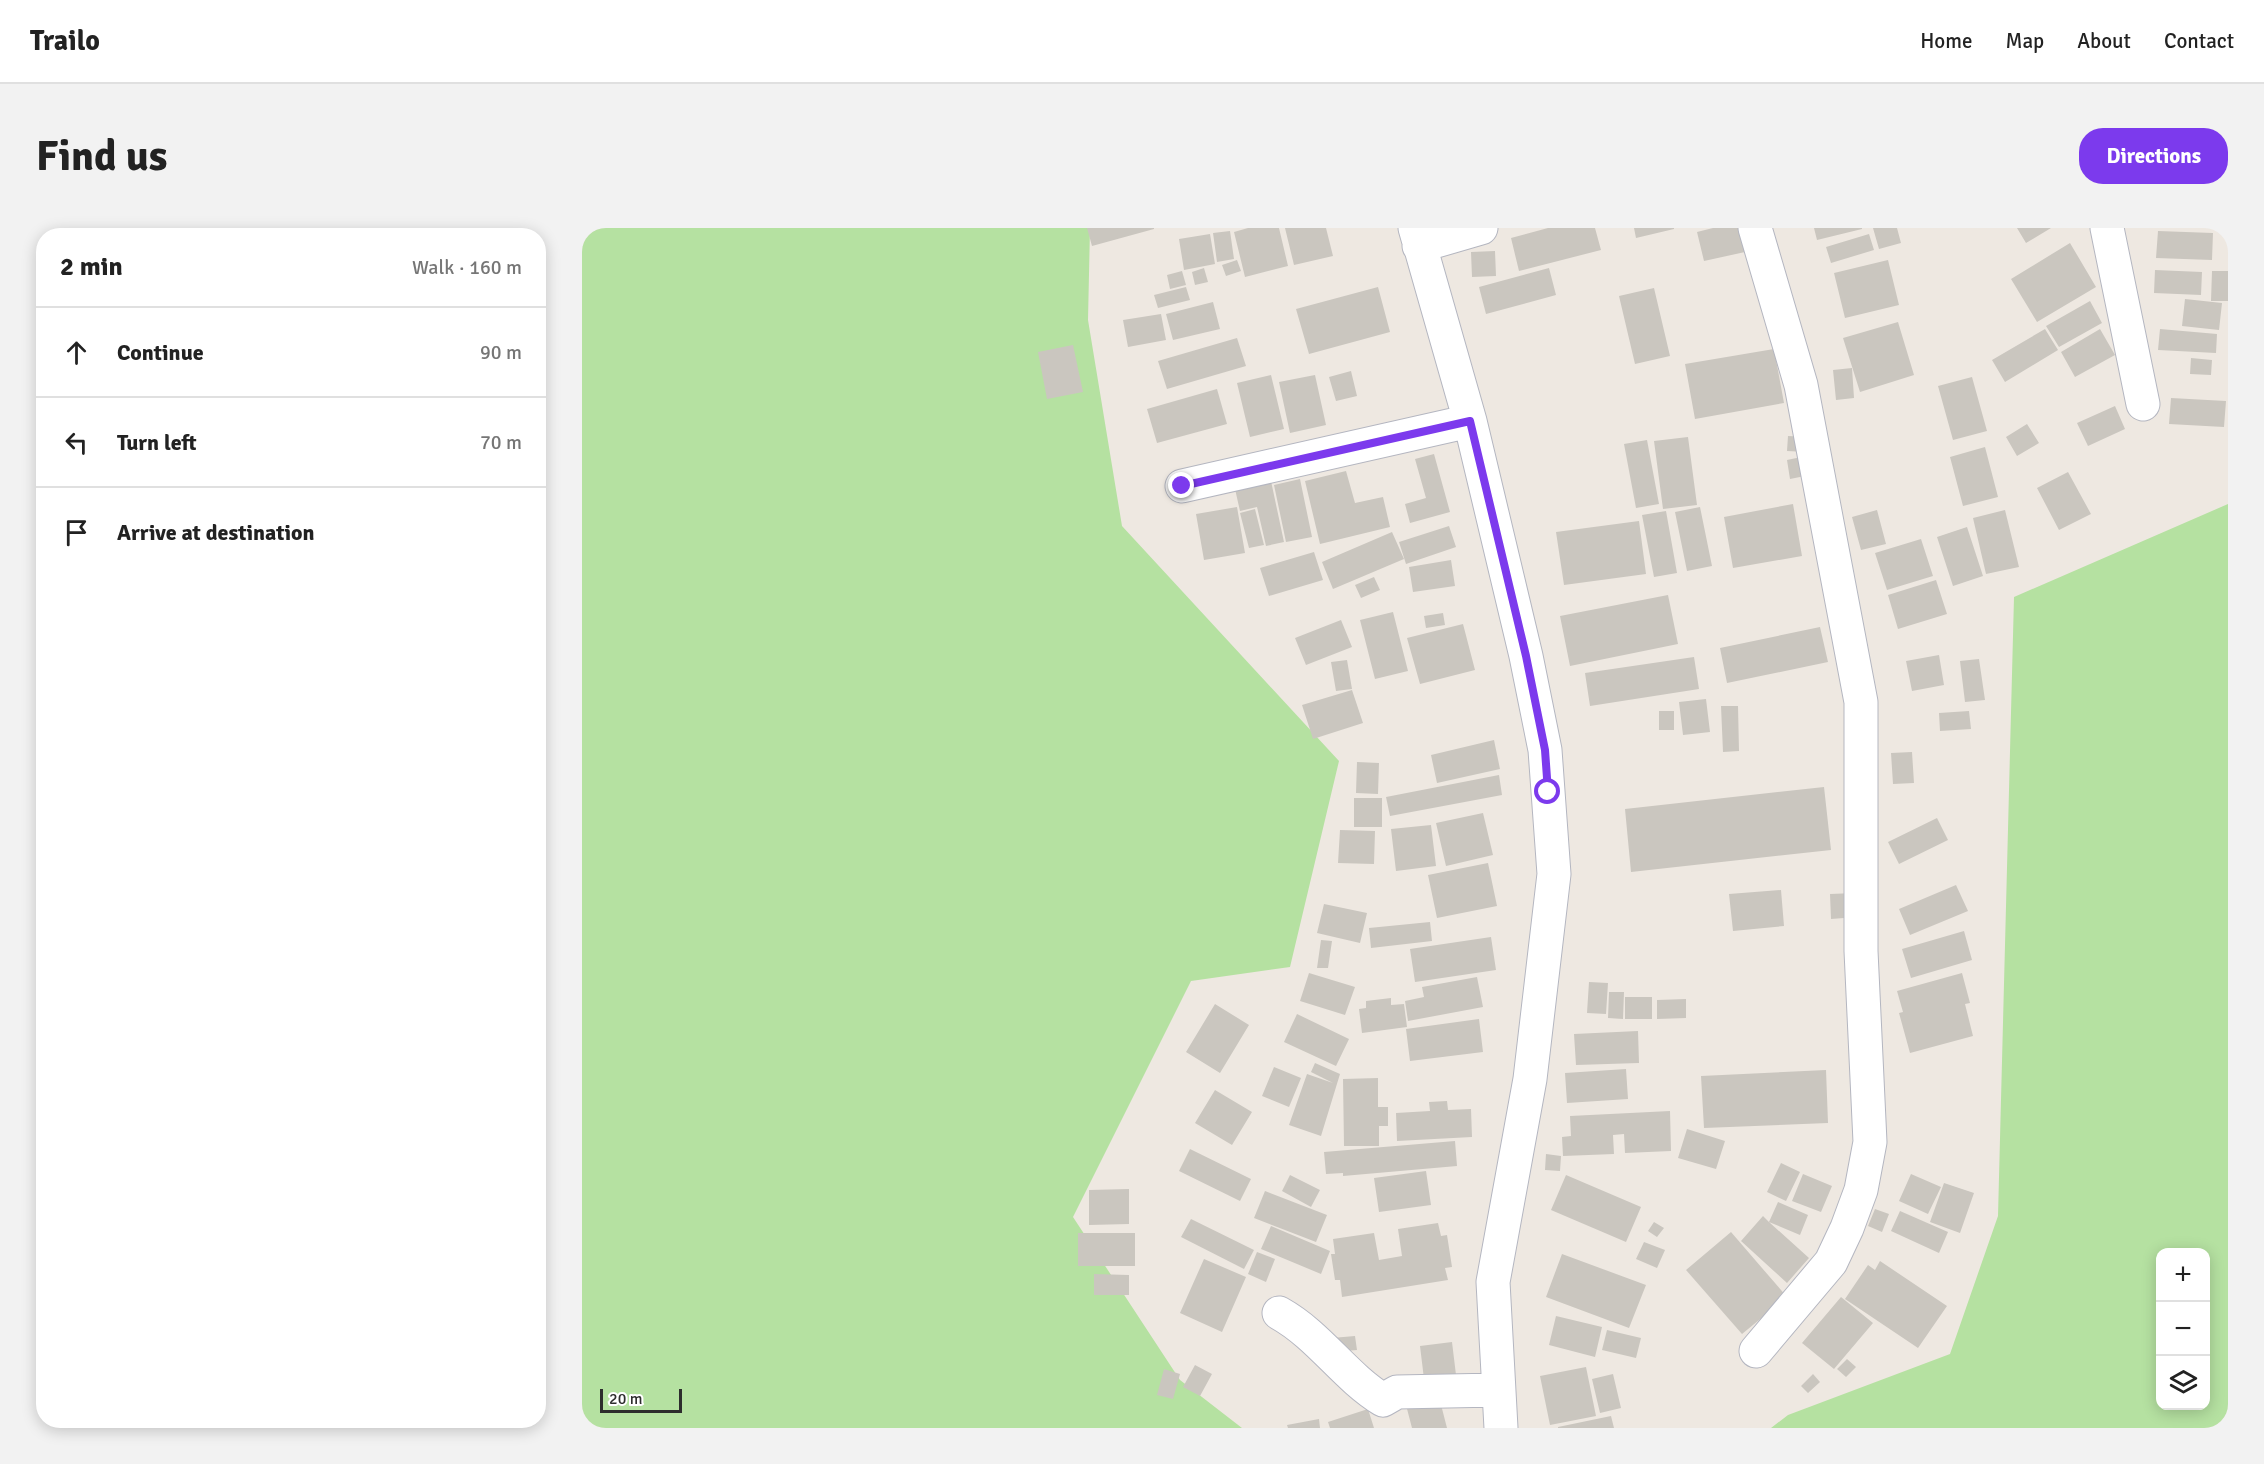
<!DOCTYPE html>
<html lang="en">
<head>
<meta charset="utf-8">
<style>
  body { margin:0; font-family:Signika,sans-serif; background:#f2f2f2; color:#222 }
  .controls { position:absolute; right:18px; bottom:18px; display:grid; overflow:hidden; border-radius:12px; box-shadow:0 3px 15px #0003 }
  .controls button { width:54px; height:54px; display:grid; place-items:center; padding:0; border:0; border-bottom:2px solid #e0e0e0; background:#fff; color:#222; font:30px sans-serif }
  .scale { position:absolute; left:18px; bottom:15px; width:82px; box-sizing:border-box; padding-left:6px; border:3px solid #2d2d2d; border-top:0; font-size:16px; line-height:21px; white-space:nowrap; color:#2d2d2d; -webkit-text-stroke:4px #fff; paint-order:stroke }
  .stop { position:absolute; width:18px; height:18px; margin:-14px; border:4px solid #7c3aed; border-radius:50%; background:#fff }
  .stop.end { background:#7c3aed; border-color:#fff; box-shadow:0 2px 6px #0008 }
  .list { margin:0; padding:0; list-style:none }
  h2 { display:flex; justify-content:space-between; align-items:center; height:78px; margin:0; padding:0 24px; font-size:26px }
  h2 small { font-size:20px; font-weight:400; color:#767676 }
  .list li { display:grid; grid-template-columns:39px 1fr auto; gap:18px; align-items:center; box-sizing:border-box; height:90px; padding:0 24px; border-top:2px solid #e0e0e0 }
  .list b { display:block; font-size:22px; white-space:nowrap }
  .list em { font-size:20px; font-style:normal; color:#767676 }
  .icon { flex:none; width:33px; height:33px; fill:none; stroke:currentColor; stroke-width:2; stroke-linecap:round; stroke-linejoin:round }
  .map { position:relative; flex:none; width:1646px; height:1200px; overflow:hidden; border-radius:24px }
  header { display:flex; align-items:center; gap:36px; box-sizing:border-box; height:84px; padding:0 30px; background:#fff; border-bottom:2px solid #e0e0e0 }
  header strong { font-size:28px }
  nav { display:flex; gap:33px; margin-inline-start:auto; font-size:21px }
  .intro { display:flex; align-items:center; justify-content:space-between; box-sizing:border-box; height:144px; padding:0 36px }
  h1 { margin:0; font-size:42px }
  .button { padding:15px 27px; border-radius:24px; background:#7c3aed; color:#fff; font-size:21px; font-weight:700 }
  main { display:flex; gap:36px; padding:0 36px }
  aside { flex:1; background:#fff; border-radius:24px; box-shadow:0 3px 15px #0003 }
  .map>svg:first-child { display:block }
  .green { fill:#b5e1a1; fill-rule:evenodd }
  .lines { fill:none; stroke-linecap:round; stroke-linejoin:round }
  .stream { stroke:#7bc9e9; stroke-width:8 }
  .building { fill:#cac6bf }
  .minor-casing { stroke:#b4b6c0; stroke-width:35 }
  .minor { stroke:#fff; stroke-width:33 }
  .route { stroke:#7c3aed; stroke-width:8 }
</style>
</head>
<body>
<header>
<strong>Trailo</strong>
<nav><a>Home</a><a>Map</a><a>About</a><a>Contact</a></nav>
</header>
<div class="intro"><h1>Find us</h1><a class="button">Directions</a></div>
<main>
<aside>
<h2>2 min<small>Walk · 160 m</small></h2>
<ul class="list">
<li><svg class="icon" aria-label="ahead" viewBox="0 0 24 24"><path d="M12 20V5M6 11l6-6 6 6"/></svg><div><b>Continue</b></div><em>90 m</em></li>
<li><svg class="icon" aria-label="left" viewBox="0 0 24 24"><path d="M17 20v-9H6M10 6l-5 5 5 5"/></svg><div><b>Turn left</b></div><em>70 m</em></li>
<li><svg class="icon" aria-label="arrive" viewBox="0 0 24 24"><path d="M6 21V4h12l-3 4 3 4H6"/></svg><div><b>Arrive at destination</b></div></li>
</ul>
</aside>
<div class="map">
<svg width="1646" height="1200" viewBox="0 0 1646 1200">
  <rect width="100%" height="100%" fill="#eee8e1"/>
  <path class="green" d="M0 0H508L506 92 540 298 757 533 708 739 609 753 491 989 598 1152 660 1200H0Z
    M1646 276V1200H1189L1206 1187 1368 1126 1416 988 1432 369ZM1624 1024V1178H1578V1024Z"/>
  <g class="lines">
    <path class="stream" d="M0 1197 1 1200"/>
  </g>
  <path class="building" d="M505 0H572V1L510 18Z
    M666 0H697L706 38 663 49 652 4Z
    M703 0H744L751 28 712 37Z
    M966 0H1013L1019 22 937 43 929 10Z
    M1052 0H1092V1L1054 10Z
    M1131 0H1158L1163 24 1122 33 1115 4Z
    M1232 0H1280V1L1235 12Z
    M1291 0H1315L1319 15 1297 21Z
    M1435 0H1469L1444 15Z
    M648 3 652 31 635 34 631 5Z
    M1576 3 1631 5 1630 32 1574 30Z
    M628 6 633 36 602 42 597 11Z
    M1287 6 1292 22 1249 35 1244 19Z
    M1488 15 1514 59 1455 94 1429 51Z
    M913 23 914 48 890 49 889 24Z
    M655 32 659 43 644 48 640 37Z
    M1306 32 1317 77 1263 90 1252 45Z
    M622 40 626 54 613 57 610 44Z
    M967 40 974 67 904 86 897 59Z
    M1573 42 1620 44 1619 67 1572 65Z
    M600 43 604 57 588 61 585 47Z
    M1630 43H1646V73H1629Z
    M604 59 608 72 576 80 572 67Z
    M796 59 808 104 727 126 714 81Z
    M1072 60 1088 128 1053 136 1037 68Z
    M1603 71 1640 75 1637 102 1600 98Z
    M1508 73 1520 95 1477 119 1464 98Z
    M631 74 638 101 591 112 584 86Z
    M579 86 584 112 546 119 541 92Z
    M1316 94 1332 147 1278 164 1261 110Z
    M1463 101 1476 122 1423 154 1410 132Z
    M1518 101 1533 127 1493 149 1479 124Z
    M1578 101 1635 106 1634 125 1576 122Z
    M655 110 664 138 585 161 576 133Z
    M491 117 501 164 465 171 456 124Z
    M1192 121 1202 175 1113 191 1103 136Z
    M1609 130 1630 132 1629 147 1608 146Z
    M1270 140 1272 170 1254 172 1251 142Z
    M769 143 775 168 754 173 747 149Z
    M689 147 702 201 668 209 655 155Z
    M733 147 744 197 708 205 697 154Z
    M1390 149 1405 203 1371 212 1356 158Z
    M635 161 645 196 575 215 565 181Z
    M1589 170 1644 173 1642 199 1587 196Z
    M1533 178 1543 201 1506 218 1495 195Z
    M1445 196 1457 215 1435 228 1424 209Z
    M1206 208 1225 209 1224 224 1205 223Z
    M1106 209 1115 277 1081 281 1072 213Z
    M1065 212 1077 276 1054 280 1042 216Z
    M1403 219 1416 269 1381 278 1368 229Z
    M852 226 868 284 828 295 823 276 844 270 833 231Z
    M1224 228 1228 247 1208 251 1205 232Z
    M764 243 773 275 801 269 808 299 738 316 723 253Z
    M1486 244 1509 286 1477 302 1455 260Z
    M718 251 730 309 704 314 692 257Z
    M689 253 702 314 684 318 675 279 658 283 653 261Z
    M1211 276 1220 328 1151 340 1142 289Z
    M655 279 663 325 622 332 614 286Z
    M1118 279 1130 338 1105 343 1093 284Z
    M673 281 682 317 667 320 658 285Z
    M1295 282 1304 316 1279 322 1270 289Z
    M1423 282 1437 339 1404 346 1391 290Z
    M1084 283 1095 345 1072 349 1060 287Z
    M1057 293 1064 346 982 357 974 304Z
    M867 298 874 319 824 336 817 314Z
    M1385 299 1401 348 1371 358 1355 309Z
    M810 304 822 331 751 361 740 334Z
    M1339 311 1351 348 1305 362 1293 325Z
    M732 324 741 352 687 368 678 340Z
    M869 332 873 358 831 364 827 339Z
    M792 349 798 362 779 370 773 357Z
    M1354 352 1365 386 1316 401 1306 367Z
    M1086 367 1096 416 988 438 978 388Z
    M811 384 826 443 793 451 778 392Z
    M861 385 863 397 844 400 842 388Z
    M759 392 770 419 724 437 713 410Z
    M881 396 893 442 838 456 825 410Z
    M1238 399 1246 434 1145 455 1138 420Z
    M1357 427 1362 457 1330 463 1324 433Z
    M1112 429 1117 461 1008 478 1003 445Z
    M1397 431 1403 472 1383 474 1378 433Z
    M765 432 770 461 754 463 749 434Z
    M770 462 781 495 731 511 720 477Z
    M1124 471 1128 504 1101 507 1097 474Z
    M1139 478H1156L1157 523 1141 524Z
    M1077 483H1092V502H1077Z
    M1387 483 1389 501 1358 503 1357 485Z
    M912 512 918 541 855 555 849 527Z
    M1330 524 1332 555 1311 556 1309 525Z
    M775 534 797 535 796 566 774 565Z
    M917 547 920 567 808 588 804 569Z
    M1242 559 1249 622 1049 644 1043 581Z
    M772 570H800V599H772Z
    M901 585 911 627 864 638 854 595Z
    M1355 590 1366 612 1317 636 1306 614Z
    M849 597 854 638 814 643 809 601Z
    M758 602 793 603 792 636 756 635Z
    M906 635 915 678 855 690 846 647Z
    M1374 657 1386 683 1328 707 1317 681Z
    M1199 662 1202 698 1151 703 1147 666Z
    M1273 665 1275 689 1249 691 1248 666Z
    M742 676 785 685 778 715 735 705Z
    M848 694 850 713 789 720 787 700Z
    M1382 703 1390 732 1329 750 1320 721Z
    M909 709 914 742 833 754 828 721Z
    M739 712 750 713 746 740H735Z
    M727 745 773 759 763 787 718 773Z
    M1380 745 1388 775 1383 776 1391 808 1328 825 1317 785 1321 784 1315 763Z
    M895 749 901 779 826 793 823 773 842 769 840 759Z
    M1007 754 1026 755 1024 786 1005 785Z
    M1027 764H1042L1041 791 1026 790Z
    M1043 769H1070V791H1043Z
    M809 770V777L822 776 825 799 780 805 777 781 784 780V773Z
    M1104 771V790L1075 791V772Z
    M633 776 667 797 638 845 604 824Z
    M715 786 767 811 754 838 702 814Z
    M897 791 901 824 828 833 824 801Z
    M1056 803 1057 835 994 837 992 806Z
    M733 835 758 846 739 908 707 897 725 846 751 855 729 844Z
    M692 839 719 850 707 879 680 868Z
    M1044 841 1046 871 985 875 983 845Z
    M1244 842 1246 895 1122 900 1119 848Z
    M796 850V879H806V898H797V918H762L761 851Z
    M633 862 670 884 650 917 613 895Z
    M865 873 866 882 889 881 890 909 815 913 814 885 848 883 847 874Z
    M1088 883 1089 923 1043 925 1042 906 1031 907 1032 926 981 928 980 909 989 908 988 888Z
    M1105 901 1143 913 1134 941 1096 930Z
    M873 913 875 938 761 948V945L744 946 742 924Z
    M608 921 669 951 658 973 597 943Z
    M964 926 979 928 978 943 963 942Z
    M1199 935 1218 944 1204 973 1185 964Z
    M844 943 849 977 797 984 792 950Z
    M1221 946 1250 958 1239 984 1210 973Z
    M1329 946 1359 959 1346 986 1317 973Z
    M708 947 738 962 729 979 700 963Z
    M984 947 1059 979 1044 1014 969 982Z
    M1362 955 1392 965 1378 1005 1348 994Z
    M547 961V996L507 997V962Z
    M683 963 745 987 734 1014 672 990Z
    M1196 974 1226 987 1218 1007 1187 994 1227 1030 1205 1055 1159 1013 1181 988 1187 994Z
    M1293 981 1307 986 1300 1004 1286 998Z
    M1318 983 1366 1004 1357 1025 1309 1003Z
    M609 991 672 1022 662 1041 599 1009Z
    M1072 994 1082 1000 1075 1009 1066 1003Z
    M856 995 859 1008 865 1007 870 1039 863 1040 866 1052 760 1069 758 1052H753L749 1026H753L751 1011 792 1005 797 1032 820 1028 816 1001Z
    M689 998 748 1023 739 1046 679 1021Z
    M1149 1004 1205 1069 1160 1106 1104 1042Z
    M496 1005H553V1038H496Z
    M1062 1014 1083 1022 1075 1040 1054 1031Z
    M675 1024 693 1031 684 1054 666 1046Z
    M980 1026 1064 1057 1047 1100 964 1069Z
    M622 1031 664 1049 640 1104 598 1085Z
    M1298 1033 1365 1078 1336 1120 1263 1071 1286 1037 1293 1042Z
    M512 1046 547 1047V1067H512Z
    M1259 1069 1291 1095 1252 1141 1220 1115Z
    M974 1088 1020 1099 1013 1129 967 1117Z
    M1025 1102 1059 1110 1054 1130 1020 1122Z
    M773 1108 775 1122 751 1124 750 1110Z
    M870 1114 874 1147 842 1151 838 1118Z
    M1265 1131 1274 1139 1264 1149 1255 1141Z
    M613 1137 630 1146 618 1168 601 1159Z
    M1004 1139 1014 1188 968 1197 958 1148Z
    M582 1141 598 1146 591 1171 575 1167Z
    M1031 1146 1039 1180 1018 1185 1010 1151Z
    M1231 1146 1238 1154 1226 1165 1219 1158Z
    M857 1169 865 1200H830L824 1177Z
    M786 1181 792 1200H748L746 1194Z
    M1029 1188 1032 1200H976V1199Z
    M737 1191 738 1200H706L705 1197Z"/>
  <g class="lines">
    <g class="minor-casing">
      <path id="minor" d="M833 0 888 193 944 428 963 522 972 646 948 851 911 1054 919 1200
        M1173 0 1219 157 1279 474V723L1288 914 1279 962 1265 1000 1249 1034 1174 1123
        M1525 0 1561 176
        M837 18 899 0
        M600 258 888 193
        M697 1085C738 1108 762 1148 801 1172L815 1164 916 1162"/>
    </g>
    <use href="#minor" class="minor"/>
  </g>
  <g class="lines">
    <path class="route" d="M600 258 888 193 944 428 963 522 966 564"/>
  </g>
</svg>
<div class="controls">
<button>+</button>
<button>−</button>
<button><svg class="icon" aria-label="layers" viewBox="0 0 24 24"><path d="M12 4l9 5-9 5-9-5zM3 14l9 5 9-5"/></svg></button>
</div>
<div class="scale">20 m</div>
<div class="stop" style="left:966px;top:564px"></div>
<div class="stop end" style="left:600px;top:258px"></div>
</div>
</main>
</body>
</html>
